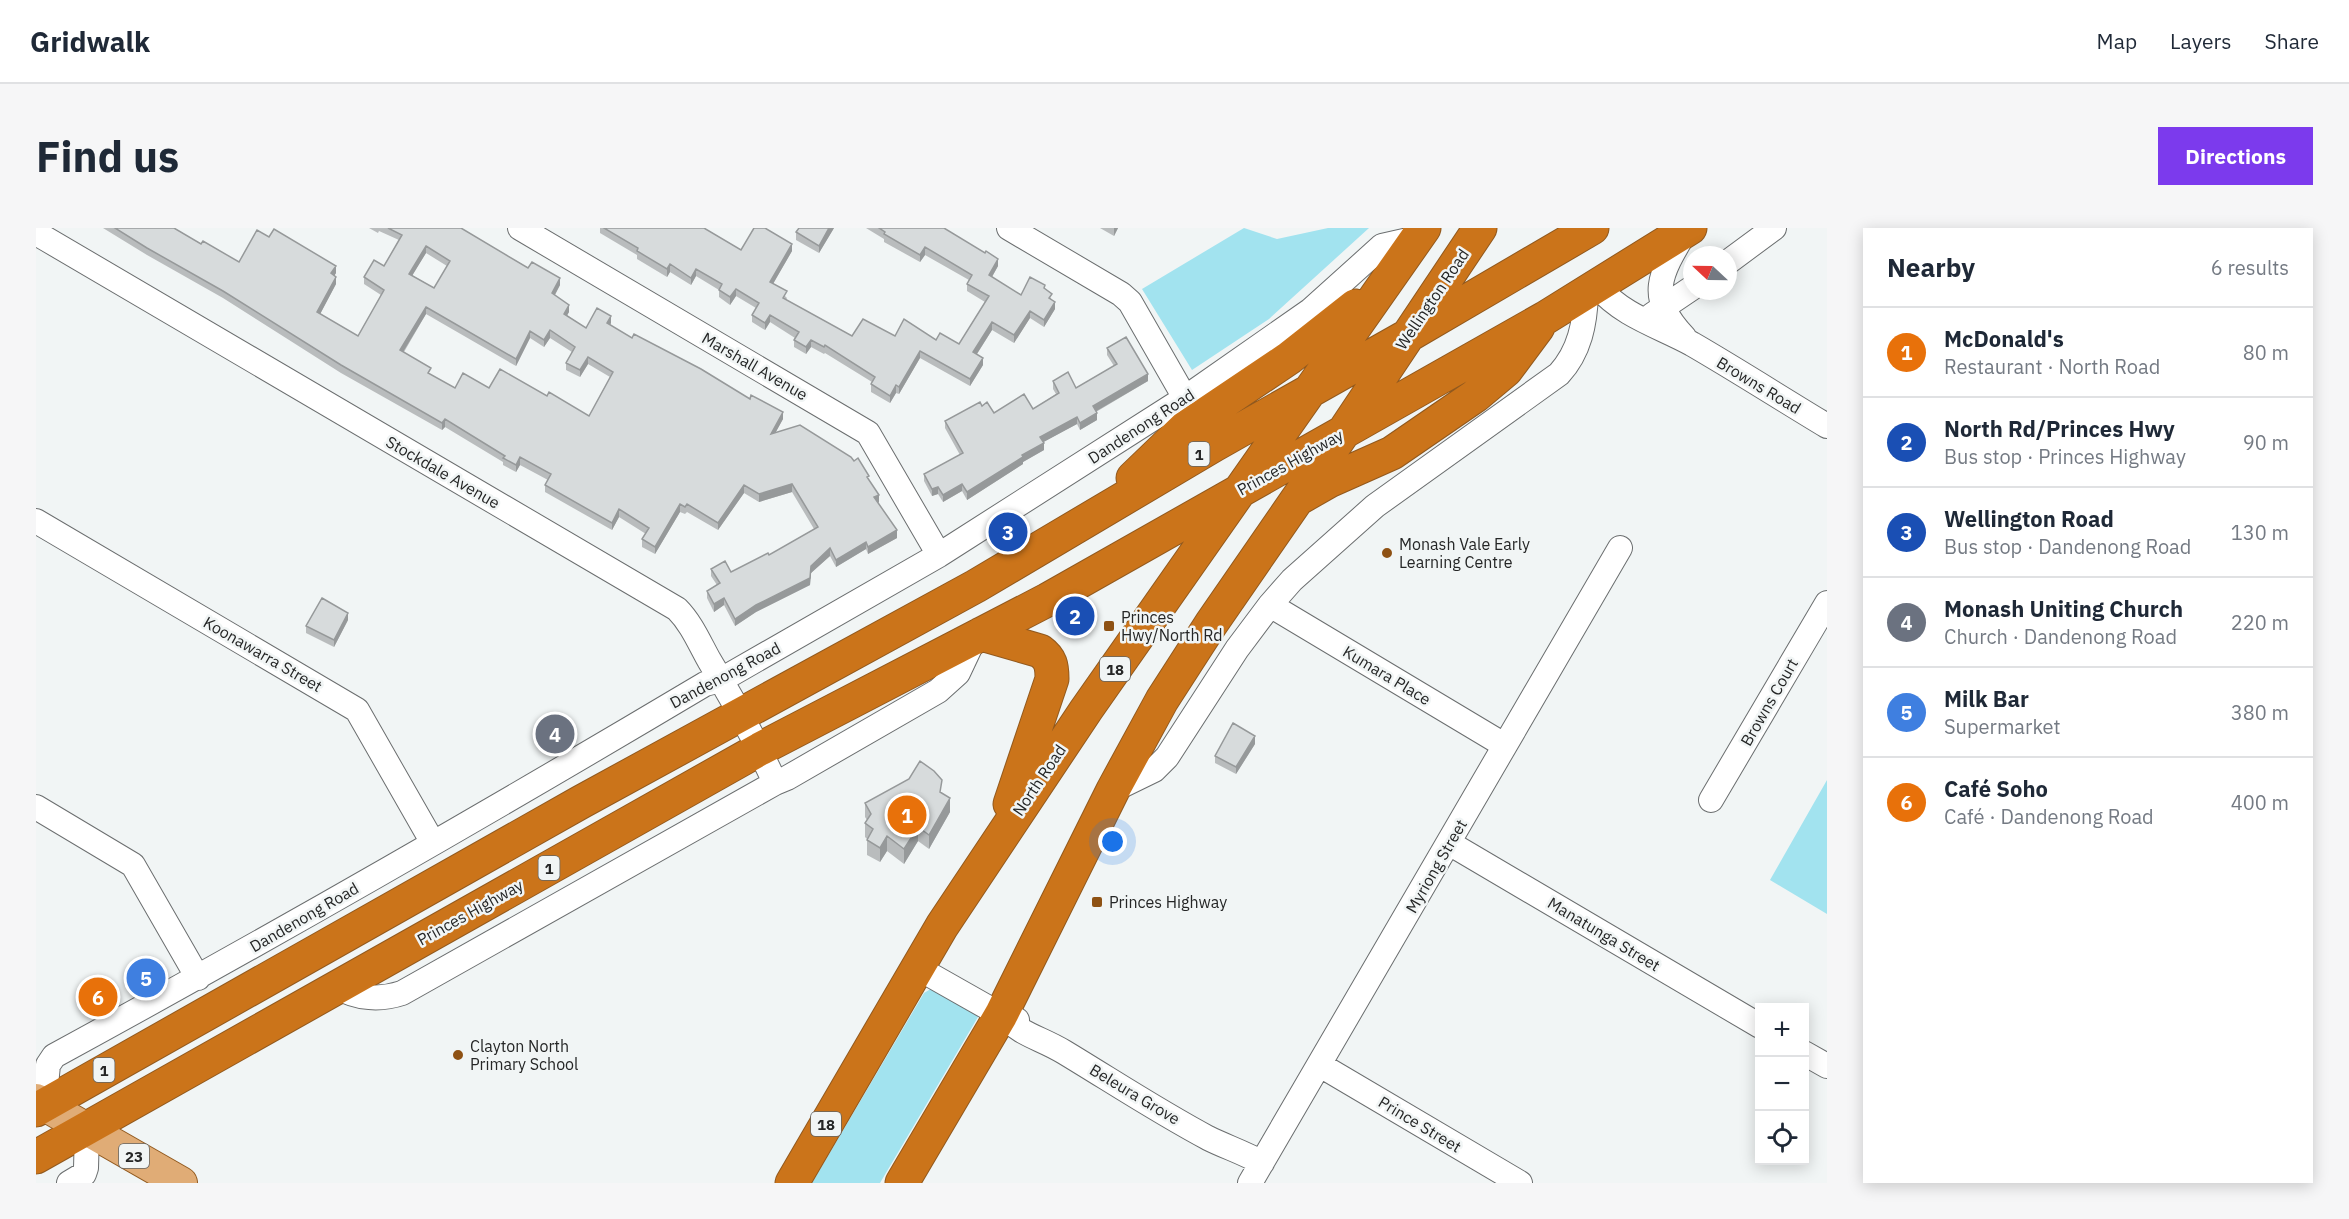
<!DOCTYPE html>
<html lang="en">
<head>
<meta charset="utf-8">
<style>
  body { margin:0; font-family:"IBM Plex Sans",sans-serif; background:#f6f6f7; color:#1f2937 }
  .controls { position:absolute; right:18px; bottom:18px; display:grid; overflow:hidden; border-radius:0px; box-shadow:0 3px 15px #0003 }
  .controls button { width:54px; height:54px; display:grid; place-items:center; padding:0; border:0; border-bottom:2px solid #e0e1e3; background:#fff; color:#1f2937; font:30px sans-serif }
  .compass { position:absolute; left:1647px; top:18px; width:54px; height:54px; border-radius:50%; background:#fff; box-shadow:0 3px 15px #0003; rotate:292deg }
  .you { position:absolute; left:1077px; top:614px; width:21px; height:21px; margin:-15px; border:4px solid #fff; border-radius:50%; background:#1a73e8; box-shadow:0 0 0 9px #1a73e833 }
  .badge { display:grid; place-items:center; width:39px; height:39px; border-radius:50%; background:#7c3aed; color:#fff; font-size:20px; font-weight:700 }
  .pin { position:absolute; translate:-50% -50%; border:3px solid #fff; box-shadow:0 2px 6px #0006 }
  .list { margin:0; padding:0; list-style:none }
  h2 { display:flex; justify-content:space-between; align-items:center; height:78px; margin:0; padding:0 24px; font-size:26px }
  h2 small { font-size:20px; font-weight:400; color:#747a83 }
  .list li { display:grid; grid-template-columns:39px 1fr auto; gap:18px; align-items:center; box-sizing:border-box; height:90px; padding:0 24px; border-top:2px solid #e0e1e3 }
  .list b { display:block; font-size:22px; white-space:nowrap }
  .list p { margin:0; font-size:20px; white-space:nowrap; color:#747a83 }
  .list em { font-size:20px; font-style:normal; color:#747a83 }
  .icon { flex:none; width:33px; height:33px; fill:none; stroke:currentColor; stroke-width:2; stroke-linecap:round; stroke-linejoin:round }
  .map { position:relative; flex:none; width:1791px; height:955px; overflow:hidden; border-radius:0px }
  header { display:flex; align-items:center; gap:36px; box-sizing:border-box; height:84px; padding:0 30px; background:#fff; border-bottom:2px solid #e0e1e3 }
  header strong { font-size:28px }
  nav { display:flex; gap:33px; margin-inline-start:auto; font-size:21px }
  .intro { display:flex; align-items:center; justify-content:space-between; box-sizing:border-box; height:144px; padding:0 36px }
  h1 { margin:0; font-size:42px }
  .button { padding:15px 27px; border-radius:0px; background:#7c3aed; color:#fff; font-size:21px; font-weight:700 }
  main { display:flex; gap:36px; padding:0 36px }
  aside { flex:1; background:#fff; border-radius:0px; box-shadow:0 3px 15px #0003 }
  .map>svg:first-child { display:block }
  .green { fill:#a2e3ef }
  .lines { fill:none; stroke-linecap:round; stroke-linejoin:round }
  .minor-casing { stroke:#6b6e6f; stroke-width:26 }
  .major-casing { stroke:#91591e; stroke-width:34 }
  .highway-casing { stroke:#91591e; stroke-width:35 }
  .minor { stroke:#fff; stroke-width:24 }
  .major { stroke:#e0ac76; stroke-width:32 }
  .highway { stroke:#cb741a; stroke-width:33 }
  .wall { fill:#b9bcbd; fill-rule:evenodd }
  .shaded-wall { fill:#96999a }
  .building { fill:#d7dbdc; stroke:#96999a; stroke-width:1.5; fill-rule:evenodd }
  .poi-dot { fill:#8e5113; stroke:#f1f5f5; stroke-width:2 }
  .labels { text-anchor:middle; dominant-baseline:central; stroke-width:5; stroke-linejoin:round; paint-order:stroke }
  .shield { fill:#f1f5f5; stroke:#626464; stroke-width:1.5 }
  .shield-label { font-size:15px; font-weight:bold; fill:#252626 }
  .street-label { font-size:16px; fill:#252626; stroke:#f1f5f5 }
  .poi-label { font-size:16px; fill:#252626; stroke:#f1f5f5; text-anchor:start }
</style>
</head>
<body>
<header>
<strong>Gridwalk</strong>
<nav><a>Map</a><a>Layers</a><a>Share</a></nav>
</header>
<div class="intro"><h1>Find us</h1><a class="button">Directions</a></div>
<main>
<div class="map">
<svg width="1791" height="955" viewBox="0 0 1791 955">
  <rect width="100%" height="100%" fill="#f1f5f5"/>
  <path class="green" d="M1208 0 1241 11 1292 0H1333L1233 91 1156 142 1106 61Z
    M1791 552V686L1734 652Z
    M898 759 940 783 942 789 844 955H776L888 765Z"/>
  <g class="lines">
    <g class="minor-casing">
      <path id="minor" d="M484 0 832 205 903 327
        M973 0 1085 66 1094 74 1149 170
        M0 5 641 381C655 395 663 414 673 432 697 472 720 512 739 555
        M1692 34 1738 0
        M1562 59C1587 88 1623 98 1656 116 1701 142 1746 171 1791 198
        M1616 87 1656 60
        M1648 109C1610 69 1624 46 1649 4
        M0 293 321 482 397 615
        M1234 377 1468 517
        M1077 562 1118 542 1131 529 1201 421 1234 377 1256 352 1339 278 1523 146C1544 123 1549 95 1550 66
        M1675 572 1791 375
        M0 579 97 637 162 750
        M1413 615 1724 798
        M882 740 965 787 981 792
        M302 759C321 771 345 772 366 765L739 555 751 550 902 463 922 445 939 409
        M965 787C989 809 1003 809 1028 824 1076 853 1123 884 1172 910 1190 919 1209 925 1226 935
        M1768 825 1791 838
        M1284 837 1484 955
        M8 877 12 837 18 828C238 708 454 584 669 456L685 452 903 327 1149 170 1275 82 1346 18 1381 10
        M33 955 48 946 50 940 51 902
        M1214 955 1584 320"/>
    </g>
    <g class="major-casing">
      <path id="major" d="M0 872 145 955"/>
    </g>
    <g class="highway-casing">
      <path id="highway" d="M1097 250 1149 200 1253 130 1319 78
        M1265 269 1293 253 1356 225 1439 168 1470 142 1502 99
        M945 406 1004 423C1015 431 1016 438 1016 451L974 576
        M0 882 545 574 940 358 1178 217 1373 107 1556 0
        M0 929 724 521 1011 372 1509 90 1654 0
        M756 955 906 698 1050 482 1388 0
        M866 955 965 787 1077 562 1126 472 1175 396 1309 202 1444 0"/>
    </g>
    <use href="#minor" class="minor"/>
    <use href="#major" class="major"/>
    <use href="#highway" class="highway"/>
  </g>
  <path class="wall" d="M67 0H138L165 16 203 34 300 45 298 48 300 56 284 86 322 108 345 67 328 56V49L348 38 363 12 343 3 342 5 333 0H425L492 40 524 57 519 67 533 84 531 87 550 100 575 95 574 97 596 110 747 191 739 205 833 253 843 274 842 275 861 310 832 326 830 321 800 339 794 328 775 345 774 357 720 384 699 398 688 377 678 384 671 370V363L681 357 675 348V341L695 344 733 327 778 301 756 264 723 274 708 265 682 302 651 284 649 286 644 284 619 326 606 319V311L610 306 583 289 576 302 509 264V257L512 252 484 237 480 244 467 237V234L409 199 406 202 305 145 187 70 111 27ZM390 25 411 38 398 60 376 47ZM390 86 480 138 494 110 508 119 514 110 536 124 530 135V142L544 149 552 136 574 149 553 188 511 168 453 160H419L395 147 368 124Z
    M564 0H668L705 22 756 23 737 56 751 70 750 72 816 108H859L900 112 923 116 949 74 931 63V56L933 52 889 27 884 34 848 14V11L830 0H908L962 38 956 49 985 67 1009 61 1016 72 1019 81 1008 99 994 90 978 115 956 102 941 126 947 137 934 158 884 130 863 166 860 165 854 175 835 164V156L836 154 789 125 788 126 775 119 770 126 758 119V112L759 110 734 94 729 102 716 94V87L720 80 700 68 694 77 683 69V62L660 48 655 57 634 44 631 49 601 31V27L564 5Z
    M798 0 783 25 760 12V4Z
    M1064 0H1082L1078 8Z
    M1071 120 1112 153 1060 184 1061 192 1044 202 1041 196 1007 214 1008 222 987 234V236L931 272 926 263 907 274 902 266 896 268 888 253V246L924 227 909 200V193L946 178 958 185 997 181 1020 166 1017 161V153L1040 160 1078 138 1071 127Z
    M312 392 298 419 270 405V398Z
    M1219 516 1200 546 1179 535V528Z
    M906 565 914 584 893 621 882 613 868 636 851 623 844 634 831 627V611L829 609V595L831 592 829 589V575Z"/>
  <path class="shaded-wall" d="M793 0H798L783 25V18Z
    M1078 0H1082L1078 8Z
    M756 16V23L734 61V54Z
    M390 18V25L373 53V46Z
    M889 19V27L884 34V27Z
    M962 31V38L953 54V47Z
    M634 36V44L631 49V41Z
    M300 38V45L295 53V45Z
    M660 41V48L655 57V50Z
    M300 49V56L281 92V84Z
    M524 50V57L516 72V65Z
    M700 61V68L694 77V69Z
    M1019 74V81L1008 99V92Z
    M533 77V84L528 93V86Z
    M390 79V86L364 129V122Z
    M994 83V90L978 115V107Z
    M734 87V94L729 102V95Z
    M575 88V95L571 103V95Z
    M956 94V102L937 132V124Z
    M514 102V110L508 119V112Z
    M494 103V110L480 138V131Z
    M775 112V119L770 126V119Z
    M884 123V130L863 166V159Z
    M552 129V136L544 149V142Z
    M947 130V137L934 158V151Z
    M1112 146V153L1057 185V178Z
    M860 157V165L854 175V168Z
    M747 184V191L735 213V206Z
    M1061 185V192L1044 202V195Z
    M1041 189V196L1004 216V209Z
    M409 191V199L406 202V195Z
    M1008 215V222L987 234V236L931 272V264L986 227Z
    M484 229V237L480 244V237Z
    M756 256V264L723 274V266Z
    M926 256V263L907 274V267Z
    M708 257V265L682 302V295Z
    M902 259V266L896 268V261Z
    M843 267V274L838 276V269Z
    M644 276V284L619 326V319Z
    M583 281V289L576 302V295Z
    M861 302V310L832 326V319Z
    M830 314V321L800 339V332Z
    M794 320V328L775 345 774 357 720 384 699 398V391L775 338Z
    M688 370V377L678 384V376Z
    M312 385V392L298 419V412Z
    M1219 508V516L1200 546V539Z
    M914 570V584L893 621V607Z
    M882 599V613L868 636V621Z
    M851 608V623L844 634V620Z"/>
  <path class="building" d="M79 0H138L165 16 167 13 203 34 221 2 233 9 238 1 300 38 295 45 300 49 281 84 322 108 348 62 328 49 338 32 348 38 366 7 352 0H425L492 40 496 34 524 50 516 65 533 77 528 86 550 100 561 80 575 88 571 95 596 110 598 106 665 141 714 171 715 167 747 184 735 206 764 197 815 229 818 233 822 230 833 248 831 249 843 267 838 269 861 302 832 319 830 314 800 332 794 320 775 338 774 350 720 377 699 391 688 370 678 376 671 363 684 355 675 341 689 333 695 344 732 325 733 327 782 299 756 256 723 266 708 257 682 295 651 276 649 279 644 276 619 319 606 311 613 300 583 281 576 295 509 257 515 246 484 229 480 237 467 230 469 228 409 191 406 195 305 137 187 63 111 20ZM390 18 414 33 398 60 373 46ZM390 79 480 131 494 103 508 112 514 102 539 119 530 135 544 142 552 129 577 144 553 188 513 164 511 168 464 141 453 160 427 145 419 160 392 145 395 140 364 122Z
    M568 0H668L705 22 718 0H729L756 16 734 54 751 63 747 70 816 108 827 91 859 108 868 91 900 112 904 105 923 116 953 68 931 56 936 47 889 19 884 27 848 6 849 4 843 0H908L949 25 950 23 962 31 953 47 985 67 994 49 1009 57 1008 60 1016 66 1013 70 1019 74 1008 92 994 83 978 107 956 94 937 124 947 130 934 151 884 123 863 159 860 157 854 168 835 156 839 149 789 117 788 119 775 112 770 119 758 112 763 104 734 87 729 95 716 87 723 75 700 61 694 69 683 62 686 56 660 41 655 50 634 36 631 41 601 23 602 20Z
    M763 0H793L783 18 760 4Z
    M1090 109 1112 146 1057 178 1061 185 1044 195 1041 189 1004 209 1008 215 986 227 987 229 931 264 926 256 907 267 902 259 896 261 888 246 927 225 909 193 944 174 946 178 951 174 958 185 988 166 997 181 1023 165 1017 153 1032 144 1040 160 1081 136 1071 120Z
    M286 370 312 385 298 412 270 398Z
    M1197 495 1219 508 1200 539 1179 528Z
    M884 533 898 543 906 552 904 564 914 570 893 607 882 599 868 621 851 608 844 620 831 612 837 601 829 595 835 586 829 575 873 551Z"/>
  <g class="poi-dot">
    <circle cx="1351" cy="325" r="6"/>
    <rect x="1067" y="392" width="12" height="12" rx="3"/>
    <rect x="1055" y="668" width="12" height="12" rx="3"/>
    <circle cx="422" cy="827" r="6"/>
  </g>
  <g class="labels">
    <g class="shield">
      <rect x="1152.5" y="214" width="21" height="24" rx="4.5"/>
      <rect x="1064" y="429" width="30" height="24" rx="4.5"/>
      <rect x="502.5" y="628" width="21" height="24" rx="4.5"/>
      <rect x="57.5" y="830" width="21" height="24" rx="4.5"/>
      <rect x="775" y="884" width="30" height="24" rx="4.5"/>
      <rect x="83" y="916" width="30" height="24" rx="4.5"/>
    </g>
    <g class="shield-label">
      <text x="1163" y="226">1</text>
      <text x="1079" y="441">18</text>
      <text x="513" y="640">1</text>
      <text x="68" y="842">1</text>
      <text x="790" y="896">18</text>
      <text x="98" y="928">23</text>
    </g>
    <g class="street-label">
      <text transform="translate(1396 71) rotate(-56)">Wellington Road</text>
      <text transform="translate(719 138) rotate(30)">Marshall Avenue</text>
      <text transform="translate(1723 157) rotate(31)">Browns Road</text>
      <text transform="translate(1105 198) rotate(-33)">Dandenong Road</text>
      <text transform="translate(1254 234) rotate(-29)">Princes Highway</text>
      <text transform="translate(407 244) rotate(30)">Stockdale Avenue</text>
      <text transform="translate(227 426) rotate(30)">Koonawarra Street</text>
      <text transform="translate(689 447) rotate(-28)">Dandenong Road</text>
      <text transform="translate(1351 447) rotate(31)">Kumara Place</text>
      <text transform="translate(1733 474) rotate(-60)">Browns Court</text>
      <text transform="translate(1003 552) rotate(-56)">North Road</text>
      <text transform="translate(1400 638) rotate(-60)">Myriong Street</text>
      <text transform="translate(434 684) rotate(-29)">Princes Highway</text>
      <text transform="translate(268 689) rotate(-30)">Dandenong Road</text>
      <text transform="translate(1568 706) rotate(31)">Manatunga Street</text>
      <text transform="translate(1099 866) rotate(31)">Beleura Grove</text>
      <text transform="translate(1384 896) rotate(31)">Prince Street</text>
    </g>
    <g class="poi-label">
      <text x="1363" y="316">Monash Vale Early<tspan x="1363" dy="18">Learning Centre</tspan></text>
      <text x="1085" y="389">Princes<tspan x="1085" dy="18">Hwy/North Rd</tspan></text>
      <text x="1073" y="674">Princes Highway</text>
      <text x="434" y="818">Clayton North<tspan x="434" dy="18">Primary School</tspan></text>
    </g>
  </g>
</svg>
<div class="controls">
<button>+</button>
<button>−</button>
<button><svg class="icon" aria-label="locate" viewBox="0 0 24 24"><circle cx="12" cy="12" r="6"/><path d="M12 2v4M12 18v4M2 12h4M18 12h4"/></svg></button>
</div>
<svg class="compass" viewBox="-18 -18 36 36"><path d="M0-13l5 13h-10z" fill="#e53935"/><path d="M0 13l5-13h-10z" fill="#747a83"/></svg>
<div class="you"></div>
<div class="pin badge" style="left:871px;top:587px;background:#e8710a">1</div>
<div class="pin badge" style="left:1039px;top:388px;background:#1a4fb4">2</div>
<div class="pin badge" style="left:972px;top:304px;background:#1a4fb4">3</div>
<div class="pin badge" style="left:519px;top:506px;background:#6b7280">4</div>
<div class="pin badge" style="left:110px;top:750px;background:#3f7fe0">5</div>
<div class="pin badge" style="left:62px;top:769px;background:#e8710a">6</div>
</div>
<aside>
<h2>Nearby<small>6 results</small></h2>
<ul class="list">
<li><span class="badge" style="background:#e8710a">1</span><div><b>McDonald's</b><p>Restaurant · North Road</p></div><em>80 m</em></li>
<li><span class="badge" style="background:#1a4fb4">2</span><div><b>North Rd/Princes Hwy</b><p>Bus stop · Princes Highway</p></div><em>90 m</em></li>
<li><span class="badge" style="background:#1a4fb4">3</span><div><b>Wellington Road</b><p>Bus stop · Dandenong Road</p></div><em>130 m</em></li>
<li><span class="badge" style="background:#6b7280">4</span><div><b>Monash Uniting Church</b><p>Church · Dandenong Road</p></div><em>220 m</em></li>
<li><span class="badge" style="background:#3f7fe0">5</span><div><b>Milk Bar</b><p>Supermarket</p></div><em>380 m</em></li>
<li><span class="badge" style="background:#e8710a">6</span><div><b>Café Soho</b><p>Café · Dandenong Road</p></div><em>400 m</em></li>
</ul>
</aside>
</main>
</body>
</html>
